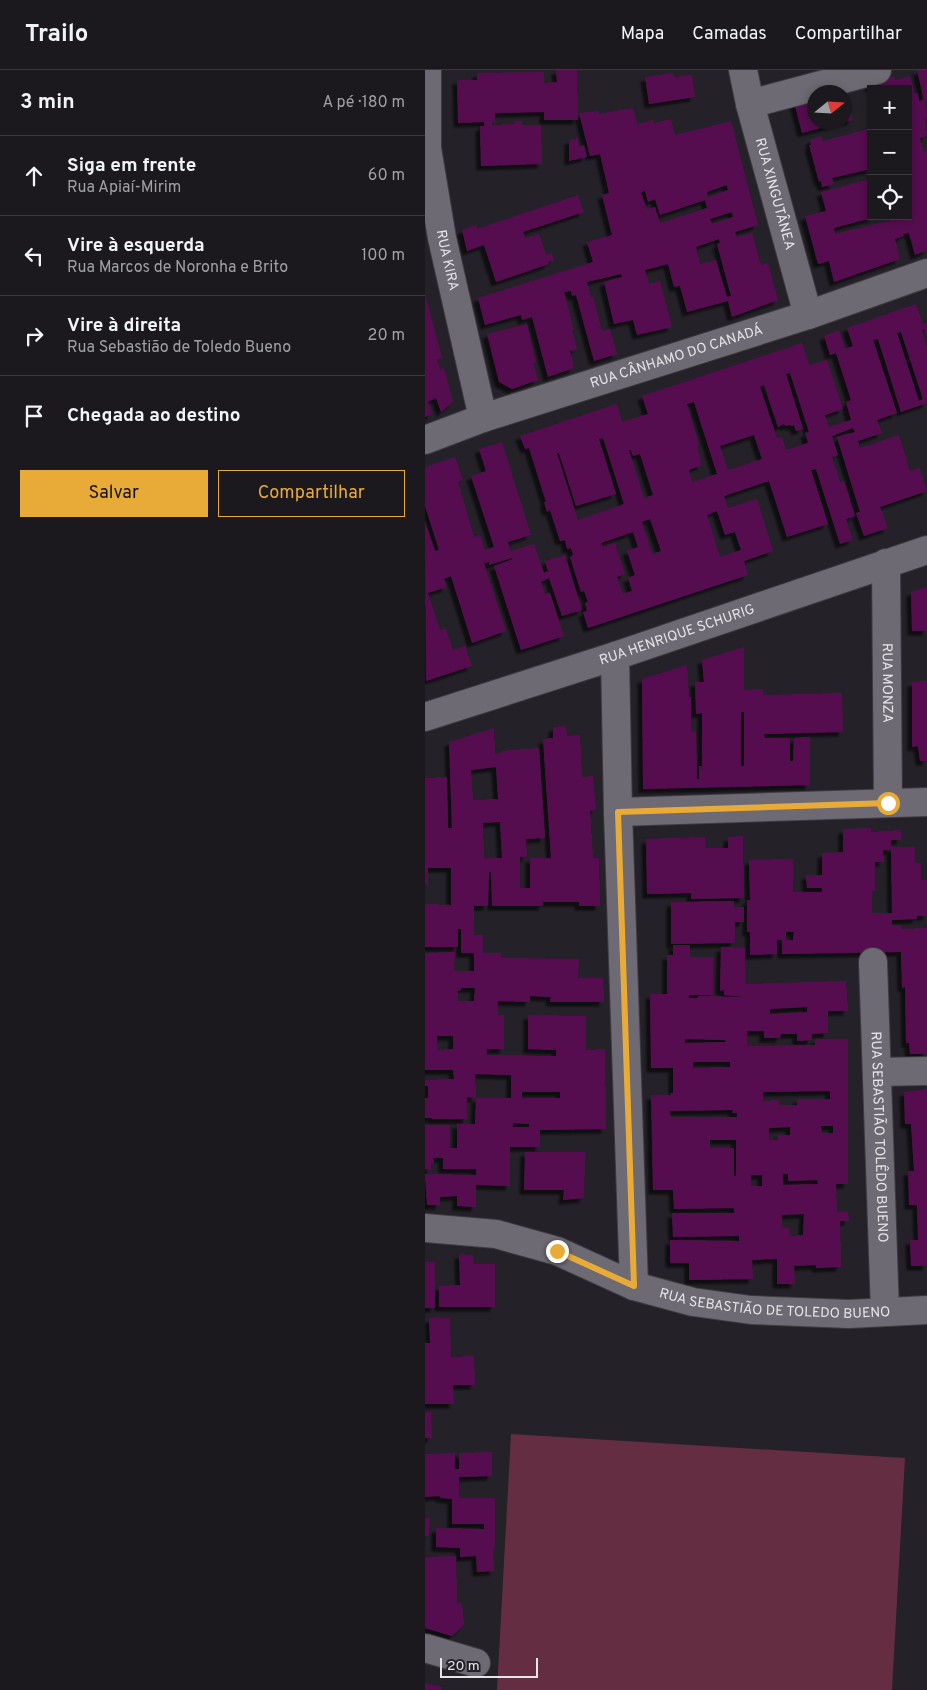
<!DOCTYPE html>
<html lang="pt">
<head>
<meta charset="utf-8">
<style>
  body { margin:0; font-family:Overpass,sans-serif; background:#28262b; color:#f1f3f6 }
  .controls { position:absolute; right:15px; top:15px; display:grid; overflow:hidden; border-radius:0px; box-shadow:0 2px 8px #0003 }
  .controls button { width:45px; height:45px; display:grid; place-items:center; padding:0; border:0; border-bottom:1px solid #39383c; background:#1b191e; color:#f1f3f6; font:25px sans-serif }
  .compass { position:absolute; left:382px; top:15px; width:45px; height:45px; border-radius:50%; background:#1b191e; box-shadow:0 2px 8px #0003; rotate:72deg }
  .scale { position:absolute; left:15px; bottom:12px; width:98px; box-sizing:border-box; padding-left:5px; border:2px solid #e6e4e9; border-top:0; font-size:14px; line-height:18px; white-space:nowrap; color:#e6e4e9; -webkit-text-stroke:4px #242128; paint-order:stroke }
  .stop { position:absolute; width:15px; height:15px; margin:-11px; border:4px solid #e9ab38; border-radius:50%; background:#fff }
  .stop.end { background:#e9ab38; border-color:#fff; box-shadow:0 1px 5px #0008 }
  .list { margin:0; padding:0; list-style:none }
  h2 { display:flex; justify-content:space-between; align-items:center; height:65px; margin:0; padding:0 20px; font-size:21px }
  h2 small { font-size:16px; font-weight:400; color:#a0a0a4 }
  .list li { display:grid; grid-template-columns:32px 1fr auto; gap:15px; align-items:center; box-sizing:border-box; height:80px; padding:0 20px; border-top:1px solid #39383c }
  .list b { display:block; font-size:19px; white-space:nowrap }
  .list p { margin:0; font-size:16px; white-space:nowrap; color:#a0a0a4 }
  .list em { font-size:16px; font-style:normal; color:#a0a0a4 }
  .actions { display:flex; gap:10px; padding:15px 20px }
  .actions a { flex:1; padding:11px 0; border:1px solid #e9ab38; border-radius:0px; text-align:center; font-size:18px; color:#e9ab38 }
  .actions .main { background:#e9ab38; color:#111 }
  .icon { flex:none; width:28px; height:28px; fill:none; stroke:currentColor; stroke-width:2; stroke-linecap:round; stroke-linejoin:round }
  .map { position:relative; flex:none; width:502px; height:1620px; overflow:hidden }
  header { display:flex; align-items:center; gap:30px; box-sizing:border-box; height:70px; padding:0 25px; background:#1b191e; border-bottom:1px solid #39383c }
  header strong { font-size:24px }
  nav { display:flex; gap:28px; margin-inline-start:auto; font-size:18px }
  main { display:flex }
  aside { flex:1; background:#1b191e }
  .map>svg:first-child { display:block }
  .green { fill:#642d41 }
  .building { fill:#550f4f; fill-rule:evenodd; filter:url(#shadow) }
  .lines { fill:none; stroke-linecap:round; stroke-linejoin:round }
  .street-casing { stroke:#3e3b41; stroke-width:30 }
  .street { stroke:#6e6a73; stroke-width:28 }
  .route { stroke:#e9ab38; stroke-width:6 }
  .labels { text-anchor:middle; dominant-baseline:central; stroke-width:5; stroke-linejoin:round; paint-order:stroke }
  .street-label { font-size:14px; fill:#e6e4e9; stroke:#242128 }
</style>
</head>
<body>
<header>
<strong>Trailo</strong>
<nav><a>Mapa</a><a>Camadas</a><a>Compartilhar</a></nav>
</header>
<main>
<aside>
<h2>3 min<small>A pé · 180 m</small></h2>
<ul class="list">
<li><svg class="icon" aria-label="ahead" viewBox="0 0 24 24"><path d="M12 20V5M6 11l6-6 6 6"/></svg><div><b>Siga em frente</b><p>Rua Apiaí-Mirim</p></div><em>60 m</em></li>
<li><svg class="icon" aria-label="left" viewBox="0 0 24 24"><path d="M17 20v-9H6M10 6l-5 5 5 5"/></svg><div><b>Vire à esquerda</b><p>Rua Marcos de Noronha e Brito</p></div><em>100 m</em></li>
<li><svg class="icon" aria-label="right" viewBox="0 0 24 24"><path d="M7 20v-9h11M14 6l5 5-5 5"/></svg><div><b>Vire à direita</b><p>Rua Sebastião de Toledo Bueno</p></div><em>20 m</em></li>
<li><svg class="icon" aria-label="arrive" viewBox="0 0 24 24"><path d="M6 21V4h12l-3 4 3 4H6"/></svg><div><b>Chegada ao destino</b></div></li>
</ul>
<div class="actions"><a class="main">Salvar</a><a>Compartilhar</a></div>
</aside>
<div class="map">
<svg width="502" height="1620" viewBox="0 0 502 1620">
  <defs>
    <filter id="shadow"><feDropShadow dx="-4.5" dy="4.5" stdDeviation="1" flood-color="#0009"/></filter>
  </defs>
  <rect width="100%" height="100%" fill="#242128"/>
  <path class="green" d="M86 1364 480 1388 467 1620H72Z"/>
  <path class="building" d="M131 0H152L153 50H119V42L70 43V52H67V55L89 54V51H97V55H116L117 94 56 96 55 56H59V52L33 53 32 10H52V3L119 2V13L132 12Z
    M492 0H502V30L500 31 502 41V48L500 49 502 66 495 68 499 82 502 81V180L490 185 484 163 478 164 479 166 470 169 475 189 409 212 404 191 393 194 380 146 401 141 396 122 446 109V146L450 147 409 158 410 164 483 146V19H446L444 12 469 6 470 10 485 6 490 24 493 23 494 31 499 30Z
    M248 3 249 7 267 5 270 27 224 34 220 7Z
    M420 19 428 50 420 52Z
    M389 27V52L414 53 377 63 369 32Z
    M208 38 212 54 228 50 229 53 246 49 250 65 306 51 333 155 310 162 312 167 327 163 336 195 343 193 353 230 307 247 303 231 262 242 255 216 249 217 243 194 220 200 224 214 235 211 247 257 212 265 208 250 189 254 179 212 197 207 196 204 162 212 166 227 168 226 177 261 185 259 192 284 169 291 151 225 147 226 146 221 139 222 149 260H147L152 279 145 281 149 298 123 307 107 247 97 250 96 245 60 255 53 228 168 192 162 172 187 165 177 125 184 123 175 84 165 86 154 43 173 41 174 44ZM302 115 303 120 283 127 282 122ZM220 121 223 132 230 129 235 145 280 130 282 138 235 153 230 137 222 139 216 122ZM307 142 308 147 287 154 285 149ZM294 169 295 173 292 174 306 226 302 227 291 190 275 194 271 177Z
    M444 59 446 68V99L407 108 409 114 397 117 396 111 394 112 384 75H386L385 70 396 66 398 71Z
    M153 68 154 77 159 75 162 87 144 91V70Z
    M153 125 159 142 98 162 100 168 114 164 121 185 127 183 129 190 123 192 124 194 71 212 59 175 42 181 37 160 51 155 52 159Z
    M0 223 17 288 12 289 15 299 19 298 28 332 16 342 11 328 3 332 7 344 0 347Z
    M491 234 498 254 502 253V267L499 259 497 260 502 277V333L476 342 453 269 448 270 472 343 452 350 457 363 433 371 435 378 474 365 485 401 495 398 502 421 455 437 463 458 439 466 431 443 435 442 412 367 430 362 428 358 407 366 413 385 407 387 415 412 419 411 430 446 421 449 428 470 415 474 391 399 386 400 403 454 362 467 344 411 299 426 303 438 332 429 348 481 319 491 323 505 163 558 158 542 162 541 160 533 163 532 159 521 156 522 145 487 148 485 146 478 142 479 140 470 135 471 125 440 122 442 119 432H121L104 378 100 379 95 366 192 334 197 352 223 344 217 326 377 273 384 295 402 290 418 339 400 345 404 357 426 350 421 332 426 330 411 283 405 285 399 266 414 260 420 279 428 276 422 258ZM476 262 498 329 494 331 472 263ZM365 303 384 362 380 363 383 373 361 380 357 367 352 368 335 317 339 315 353 357 359 354 360 356 365 355 366 356 369 355 371 361 378 359 361 304ZM269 332 292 404 267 412 264 400 277 395 272 376 274 375 262 334ZM329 365 337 389 303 400 295 376ZM178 368 199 434 153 450 132 383H134L151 436 191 424 174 369ZM204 380H206L208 386 215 384 228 425 219 428ZM292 441 300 465 310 462 316 480 295 487 282 445ZM225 449 236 481 227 484 217 452ZM208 462 213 477 202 481 210 505 203 508 207 521 198 524 192 507 200 504 190 473 178 477 176 473Z
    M102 254 111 292 108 293 113 310 87 319 74 312 62 264Z
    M77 372 106 465 83 472 85 481 109 474 119 503 123 501 120 491 140 485 157 540 137 546 124 508 116 512 120 524 125 523 139 566 96 580 69 496 88 489 87 488 64 495V492L59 493 81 561 47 573 26 506 19 509 22 517 3 523 15 560 21 559 28 580 40 576 47 596 1 611 0 451 10 481 14 480 0 436V397L30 387 38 410 33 412 49 467 55 465 60 480 69 477 46 406 61 401 54 379Z
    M502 517V561H487L486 522Z
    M319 577V620L338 619 339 625 417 623 418 662 339 664 340 668H365V691H368L369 668 385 667V715L218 719 217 609 262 595 264 627H266V662H271L272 709H274V696H277V643L271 644 270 612H279L277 590ZM316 642H319V696H316Z
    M502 611V691H495L493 676 487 677V612Z
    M141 656 142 666 155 665 157 707 168 706 171 740 165 741 168 788H174L175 836H154V832H118V836H67L66 802H64L63 836H49V865H58V883H76V888L154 889 153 908H178L179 932H125L126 927 105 926V932L73 931V945H79V979H62V985L131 986V980L103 979V945L161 946V980L180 979 181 1059 115 1060V1077H85V1116L51 1115V1137L32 1136V1126L15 1127V1135H2L0 1104 51 1105V1099H18V1088H8L9 1093 6 1094V1100L0 1099V1055H25V1078H32V1054H50L51 1028H86V1005L50 1004 51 1028 42 1027V1049H7V1048H0V1028H3V1016H0V1010L29 1009 28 1000H0V883L30 882 29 901H49V883H36V859H33V877H0V834L26 835V798H3V815L0 814V708L22 707 23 758H27L24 672 69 658 70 684 76 683 77 681 114 678 120 768 101 769 102 787H95V818H105V788H126L118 669 128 668V657ZM71 697 73 729 48 730 46 700ZM75 752 77 788H59L58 753ZM36 918H50L49 931H33V920L35 921ZM12 966H28V979L12 980ZM97 1022H135V1028H97ZM88 1053 104 1054V1057H88Z
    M446 758V762L476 760V770H466V777H490V793H496V810H502V846H492V849L467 850V855H476L477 859 502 858V984H485L484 973H481L480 917 477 918 476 882 357 884V870H352V884L325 885V862H322V830H325L324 790 368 789V822H397V818H382L381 805H397V783L418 782V759ZM458 780H466L467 843H447V821H450V792H459ZM361 862H369L368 870H361Z
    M318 766 319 828 266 829V823L222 824 221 769 280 767V778H303V767Z
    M309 831V837H319V852H310V873L246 874V832Z
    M248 875H265V887H288V925H264V928H273V926L320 927 299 925V920L295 921 296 877 320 878V914L421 911 423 941H403V963L387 964V970L372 971V964H356L355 968H339V961H322V976L390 975V969H423V1114H411L412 1142H423L424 1151H415L416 1197 391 1198V1195L369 1196 370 1214H352V1189L327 1190 328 1209 264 1210V1193H245V1170L314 1171V1166L248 1167 247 1143H309V1138L249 1139 248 1120H228L226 1025H246L245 1023H248V998H226L225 924H242V885H248ZM382 937V942L345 944V939ZM260 969 300 970 301 972 260 973ZM268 992H305V997L268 998ZM405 1021V1029H372V1035H354V1030L338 1031V1022ZM308 1040 307 1043H312V1047H246L245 1044V1041ZM396 1056H408V1063H397ZM365 1057V1065H353V1070H344V1058ZM285 1070H311V1106H309V1078H285ZM358 1104H363V1111L392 1110 393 1114 358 1115ZM326 1105H337V1116H326ZM379 1144 378 1165 365 1166V1158H357V1145Z
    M502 1019V1196H486L485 1170H493L492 1135H484L483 1101H489L486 1054H480L479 1022Z
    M100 1082H160L159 1128 138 1130 139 1120H99Z
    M34 1184 48 1185V1194H70V1237H14V1216L35 1215Z
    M0 1192H10V1238H0Z
    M4 1248H25L26 1287 49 1286 50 1315H28L29 1334H0V1273H5Z
    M0 1342H6L7 1368H0Z
    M67 1382V1406L34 1407V1428H70V1478H68L69 1501 52 1502 51 1486 35 1487V1478L11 1477V1458L59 1459V1454H27V1429L15 1428V1426L0 1427V1384L30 1383V1399H34V1383Z
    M0 1448H5L4 1466H0Z
    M31 1486 32 1534 37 1533 39 1555 27 1566 0 1558V1487Z
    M0 1613 17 1617 16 1620H0Z"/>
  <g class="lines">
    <g class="street-casing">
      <g id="street">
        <path id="s1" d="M2 0V78L17 168 58 348"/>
        <path id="s2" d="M318 0 325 34 383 245"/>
        <path d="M325 34 452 0"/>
        <path id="s3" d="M0 370 58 348 383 245 502 203"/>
        <path id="s4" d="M461 493 463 733"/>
        <path d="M190 586 193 742 209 1216"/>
        <path id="s5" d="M0 647 190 586 502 480"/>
        <path d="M193 742 502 732"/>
        <path id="s6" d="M448 892 460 1242"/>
        <path d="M452 1002 502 1001"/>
        <path id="s7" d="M0 1158 71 1164 132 1181 209 1216 268 1232 326 1240 424 1244 502 1240"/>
        <path d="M0 1578 51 1593"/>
      </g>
    </g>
    <use href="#street" class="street"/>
  </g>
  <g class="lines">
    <path class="route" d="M132 1181 209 1216 193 742 463 733"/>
  </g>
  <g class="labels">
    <g class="street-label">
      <text stroke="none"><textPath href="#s2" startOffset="128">RUA XINGUTÂNEA</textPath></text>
      <text stroke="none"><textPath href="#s1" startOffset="192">RUA KIRA</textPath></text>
      <text stroke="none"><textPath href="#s3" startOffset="265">RUA CÂNHAMO DO CANADÁ</textPath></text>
      <text stroke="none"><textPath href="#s5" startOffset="265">RUA HENRIQUE SCHURIG</textPath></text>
      <text stroke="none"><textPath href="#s4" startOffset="120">RUA MONZA</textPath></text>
      <text stroke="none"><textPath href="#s6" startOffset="175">RUA SEBASTIÃO TOLÊDO BUENO</textPath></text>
      <text stroke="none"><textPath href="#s7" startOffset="362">RUA SEBASTIÃO DE TOLEDO BUENO</textPath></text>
    </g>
  </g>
</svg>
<div class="controls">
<button>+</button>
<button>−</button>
<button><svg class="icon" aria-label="locate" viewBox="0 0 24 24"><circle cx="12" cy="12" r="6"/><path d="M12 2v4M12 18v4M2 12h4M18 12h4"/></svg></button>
</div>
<svg class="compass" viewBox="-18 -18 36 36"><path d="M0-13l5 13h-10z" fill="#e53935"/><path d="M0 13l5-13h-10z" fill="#a0a0a4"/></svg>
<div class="scale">20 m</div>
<div class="stop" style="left:463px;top:733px"></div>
<div class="stop end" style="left:132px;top:1181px"></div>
</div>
</main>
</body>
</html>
